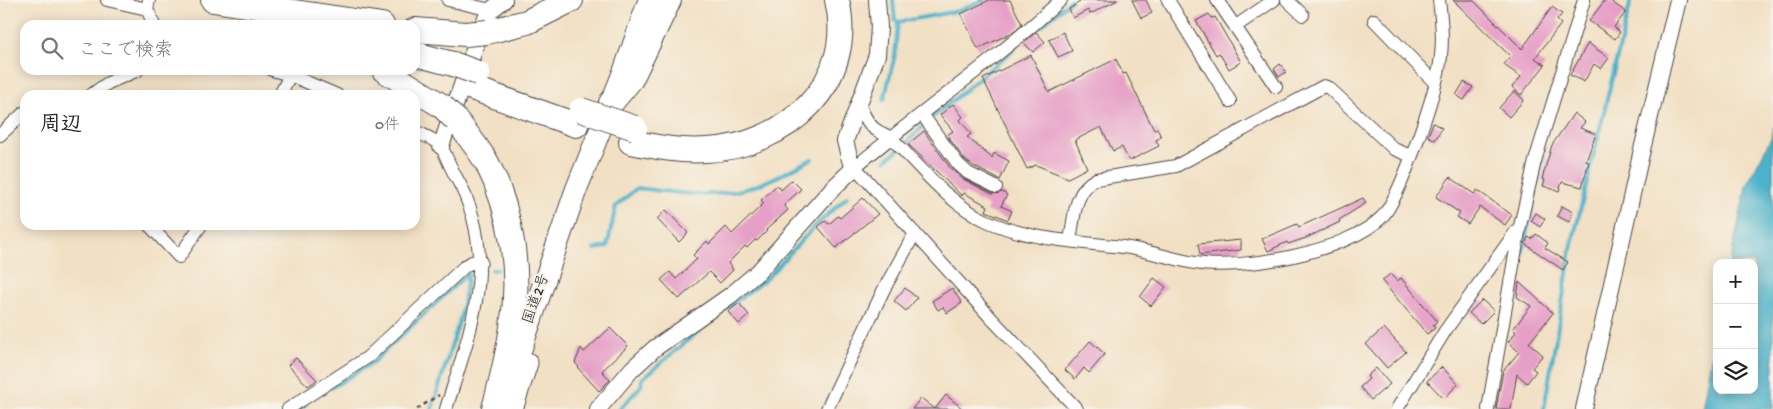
<!DOCTYPE html>
<html lang="ja">
<head>
<meta charset="utf-8">
<style>
  body { margin:0; font-family:"Gochi Hand","Klee One",sans-serif; background:#f6f6f6; color:#222 }
  .controls { position:absolute; right:15px; bottom:15px; display:grid; overflow:hidden; border-radius:10px; box-shadow:0 2px 12px #0003 }
  .controls button { width:45px; height:45px; display:grid; place-items:center; padding:0; border:0; border-bottom:1px solid #e0e0e0; background:#fff; color:#222; font:25px sans-serif }
  .list { margin:0; padding:0; list-style:none }
  h2 { display:flex; justify-content:space-between; align-items:center; height:65px; margin:0; padding:0 20px; font-size:21px }
  h2 small { font-size:16px; font-weight:400; color:#767676 }
  .icon { flex:none; width:28px; height:28px; fill:none; stroke:currentColor; stroke-width:2; stroke-linecap:round; stroke-linejoin:round }
  .map { position:relative; flex:none; width:1773px; height:409px; overflow:hidden }
  .search { position:absolute; background:#fff; box-shadow:0 2px 12px #0003; left:20px; top:20px; width:400px; height:55px; display:flex; align-items:center; gap:12px; box-sizing:border-box; padding:0 18px; border-radius:15px; color:#767676; font-size:19px }
  .panel { position:absolute; background:#fff; box-shadow:0 2px 12px #0003; left:20px; top:90px; width:400px; height:140px; border-radius:15px }
  .map>svg:first-child { display:block }
  .water { fill:#4cb2cb; stroke:#3c6e7b }
  .lines { fill:none; stroke-linecap:round; stroke-linejoin:round }
  .stream { stroke:#4cb2cb; stroke-width:4 }
  .building { fill:#e6a0c7 }
  .minor-casing { stroke:#494642; stroke-width:14 }
  .tertiary-casing { stroke:#494642; stroke-width:18 }
  .trunk-casing { stroke:#494642; stroke-width:23 }
  .motorway-casing { stroke:#494642; stroke-width:26 }
  .path { stroke:#494642; stroke-width:2.5; stroke-dasharray:4 4; stroke-linecap:butt }
  .minor { stroke:#fff; stroke-width:12 }
  .tertiary { stroke:#fff; stroke-width:16 }
  .trunk { stroke:#fff; stroke-width:21 }
  .motorway { stroke:#fff; stroke-width:24 }
  .motorway-bridge-casing { stroke:#494642; stroke-width:26; stroke-linecap:butt }
  .motorway-bridge { stroke:#fff; stroke-width:24 }
  .labels { text-anchor:middle; dominant-baseline:central; stroke-width:4.5; stroke-linejoin:round; paint-order:stroke }
  .street-label { font-size:15px; fill:#2b2b2b; stroke:#f7f3e8 }
</style>
</head>
<body>
<div class="map">
<svg width="1773" height="409" viewBox="0 0 1773 409">
  <rect width="100%" height="100%" fill="#f7f3e8"/>
  <filter id="ink" filterUnits="userSpaceOnUse"><feTurbulence type="fractalNoise" baseFrequency=".02" numOctaves="2"/><feDisplacementMap in="SourceGraphic" scale="10" xChannelSelector="R" yChannelSelector="G"/><feConvolveMatrix kernelMatrix="1 2 1 2 8 2 1 2 1" color-interpolation-filters="sRGB"/></filter>
  <filter id="wash" filterUnits="userSpaceOnUse"><feTurbulence type="fractalNoise" baseFrequency=".0096" numOctaves="4" result="noise"/><feDisplacementMap in="SourceGraphic" scale="20" xChannelSelector="R" yChannelSelector="G"/><feGaussianBlur stdDeviation="1.12" result="paint"/><feColorMatrix in="noise" values="0 0 0 0 0 0 0 0 0 0 0 0 0 0 0 0 0 1.4 0 .05"/><feComposite in="paint" operator="in"/></filter>
  <g filter="url(#wash)">
    <rect width="100%" height="100%" fill="#f2e0c4"/>
    <path class="water" d="M1773 127V409H1702L1717 325V390H1754V263H1730L1746 186 1771 138Z"/>
    <g class="lines">
      <path class="stream" d="M893 0 895 20 898 22
        M1040 27 1071 0
        M884 100 895 55 898 22 958 11 983 0
        M933 117 1014 49
        M904 145 923 126
        M886 160 898 150
        M594 249 607 247 616 206 637 188C670 192 704 198 737 191 763 186 788 171 812 159
        M492 270 497 269
        M1517 278 1543 156
        M331 388 373 362 466 275 469 274
        M300 409 306 404
        M432 409 461 315 468 275
        M620 409 641 386 642 379 713 319 768 277 814 227 847 197
        M1544 409 1572 244 1631 0"/>
    </g>
    <g id="blocks">
      <path class="building" d="M989 0H1010L1022 24 1011 33 978 49 961 14Z
        M1083 0H1118L1090 14 1088 10 1073 18 1069 9Z
        M1132 0H1146L1152 13 1141 18Z
        M1453 0H1473L1522 49 1552 7 1562 14 1557 20 1561 24 1535 58 1545 65 1521 95 1512 87 1521 77 1504 65 1510 56Z
        M1605 0H1609L1626 12 1614 27 1620 32 1615 39 1589 21Z
        M1209 14 1211 18 1215 17 1241 62 1229 69 1219 53 1216 55 1196 21Z
        M1036 32 1045 42 1033 52 1024 43Z
        M1063 32 1072 51 1058 57 1049 40Z
        M1588 43 1609 58 1601 69 1594 64 1584 82 1570 75Z
        M1031 55 1049 92 1116 59 1123 74 1126 73 1154 130 1157 128 1161 137 1156 140 1159 146 1129 161 1122 147 1113 151 1101 127 1075 140 1087 168 1068 178 1036 165 1027 169 983 79Z
        M1280 64 1286 72 1279 77 1274 69Z
        M1464 82 1473 87 1464 100 1456 95Z
        M1514 91 1524 100 1509 117 1499 108Z
        M953 104 963 117 960 120 971 134 967 137 992 158 994 153 1009 161 1000 180 973 166 964 159 947 135 953 131 940 115Z
        M1574 113 1585 122 1580 128 1596 134 1586 161 1589 162 1582 187 1562 182 1559 191 1543 186 1545 180 1542 179 1552 145Z
        M1433 123 1442 128 1435 140 1428 136Z
        M924 131 951 169 963 179 992 194 1002 192 1007 195 1001 206 1012 211 1008 220 986 211 988 206 964 193 962 196 908 144Z
        M1450 177 1474 194 1477 190 1512 215 1505 225 1480 207 1468 224 1457 217 1460 213 1436 197Z
        M792 180 801 189 784 205 788 210 766 230 767 231 757 241 755 240 747 248 745 246 728 263 733 270 720 283 709 272 679 299 661 280 670 272 676 279 697 259 693 255 707 241 709 244 726 227 732 234 764 203 761 200 777 185 781 190Z
        M863 198 878 214 836 248 818 227 825 221 829 224 838 216 840 218Z
        M1363 198 1366 203 1339 220 1340 222 1306 238 1288 244 1287 242 1268 251 1262 239 1297 224 1299 227Z
        M1562 206 1573 212 1569 222 1557 216Z
        M666 210 688 233 679 242 657 219Z
        M1536 213 1545 219 1540 227 1531 221Z
        M1536 234 1548 243 1545 248 1568 262 1563 270 1525 244 1528 237 1532 239Z
        M1241 240V250L1200 255 1198 244Z
        M1390 274 1397 281 1401 278 1437 321 1433 325 1435 328 1427 334 1382 281Z
        M1154 278 1166 287 1151 306 1140 297Z
        M1519 282 1553 313 1529 343 1543 355 1532 368 1536 371 1527 383 1517 374 1511 409H1496L1503 371 1519 352 1508 342 1516 332 1513 329 1531 306 1517 297Z
        M905 288 917 298 906 311 894 301Z
        M952 288 962 303 947 313 943 307 938 310 932 301Z
        M1482 300 1494 311 1481 324 1469 313Z
        M739 303 749 315 739 324 728 312Z
        M610 328 628 346 602 371 610 380 599 391 578 368 579 367 575 363 581 348 584 352Z
        M1384 328 1406 352 1387 368 1366 344Z
        M1090 341 1105 354 1089 373 1084 368 1075 379 1065 370Z
        M296 358 317 380 308 386 288 365Z
        M1442 367 1458 384 1444 399 1427 381Z
        M1376 368 1390 384 1371 400 1360 387 1369 379 1367 376Z
        M946 395 963 409H912L921 398 935 409Z"/>
    </g>
  </g>
  <g filter="url(#ink)">
    <use href="#blocks" fill-opacity="0" stroke="#494642" stroke-width="1"/>
    <g class="lines">
      <g class="minor-casing">
        <path id="minor" d="M107 0 147 9
          M149 0 147 9 154 25
          M448 0 491 10
          M1061 0C996 60 923 110 855 167L991 318 1077 409
          M1168 0 1230 101
          M1217 0 1276 87
          M1287 0 1303 15
          M1374 20 1435 83
          M1236 26 1274 0
          M272 70 290 75 337 95
          M91 95 108 83 138 70
          M280 95 290 75
          M859 105C864 114 868 126 878 131 882 134 888 135 892 139 923 169 946 202 987 221 1029 240 1078 242 1123 247 1147 250 1171 259 1195 263 1242 271 1347 252 1382 217 1400 198 1432 102 1438 73 1444 49 1442 24 1439 0
          M922 114 958 164 968 173 996 187
          M415 131C422 135 437 140 441 146 445 153 451 169 456 177 501 256 471 329 446 409
          M0 135 25 112
          M149 225 179 257 201 225
          M1070 241C1074 219 1074 190 1096 179L1176 166 1324 86 1329 88 1394 149 1411 156
          M288 409 368 357 464 267 472 262H481
          M827 409 884 289 915 233
          M1397 409 1445 331 1517 230
          M1488 409 1520 226 1535 161 1584 0"/>
      </g>
      <g class="tertiary-casing">
        <path id="tertiary" d="M441 146 483 24 491 10 504 0
          M598 409 632 369 655 348 731 295 759 271 831 190 855 167 850 160 845 141 877 55 879 27 877 0
          M1584 409 1641 154 1678 0"/>
      </g>
      <g class="trunk-casing">
        <path id="trunk" d="M511 378 576 190 624 71 649 0
          M512 409 527 363"/>
      </g>
      <g class="motorway-casing">
        <path id="motorway" d="M213 0 382 25
          M415 30 466 34
          M487 32 527 22 571 0
          M415 54 453 64
          M384 70 442 106
          M472 88 576 125
          M611 103 631 79 669 0
          M456 120C467 134 478 148 487 163 512 212 521 273 512 327 508 355 501 382 494 409
          M631 142C656 147 681 152 707 150 786 146 857 84 837 0"/>
      </g>
      <path class="path" d="M417 409 439 395"/>
      <use href="#minor" class="minor"/>
      <use href="#tertiary" class="tertiary"/>
      <use href="#trunk" class="trunk"/>
      <use href="#motorway" class="motorway"/>
      <g class="motorway-bridge-casing">
        <path id="motorway-bridge" d="M466 34 487 32
          M453 64 478 73
          M442 106 456 120
          M581 110 635 128"/>
      </g>
      <use href="#motorway-bridge" class="motorway-bridge"/>
    </g>
  </g>
  <g class="labels">
    <g class="street-label">
      <text transform="translate(537 299) rotate(-71)">国道2号</text>
    </g>
  </g>
</svg>
<div class="controls">
<button>+</button>
<button>−</button>
<button><svg class="icon" aria-label="layers" viewBox="0 0 24 24"><path d="M12 4l9 5-9 5-9-5zM3 14l9 5 9-5"/></svg></button>
</div>
<div class="search"><svg class="icon" aria-label="search" viewBox="0 0 24 24"><circle cx="10" cy="10" r="6"/><path d="M15 15l6 6"/></svg>ここで検索</div>
<section class="panel">
<h2>周辺<small>0件</small></h2>
<ul class="list">
</ul>
</section>
</div>
</body>
</html>
